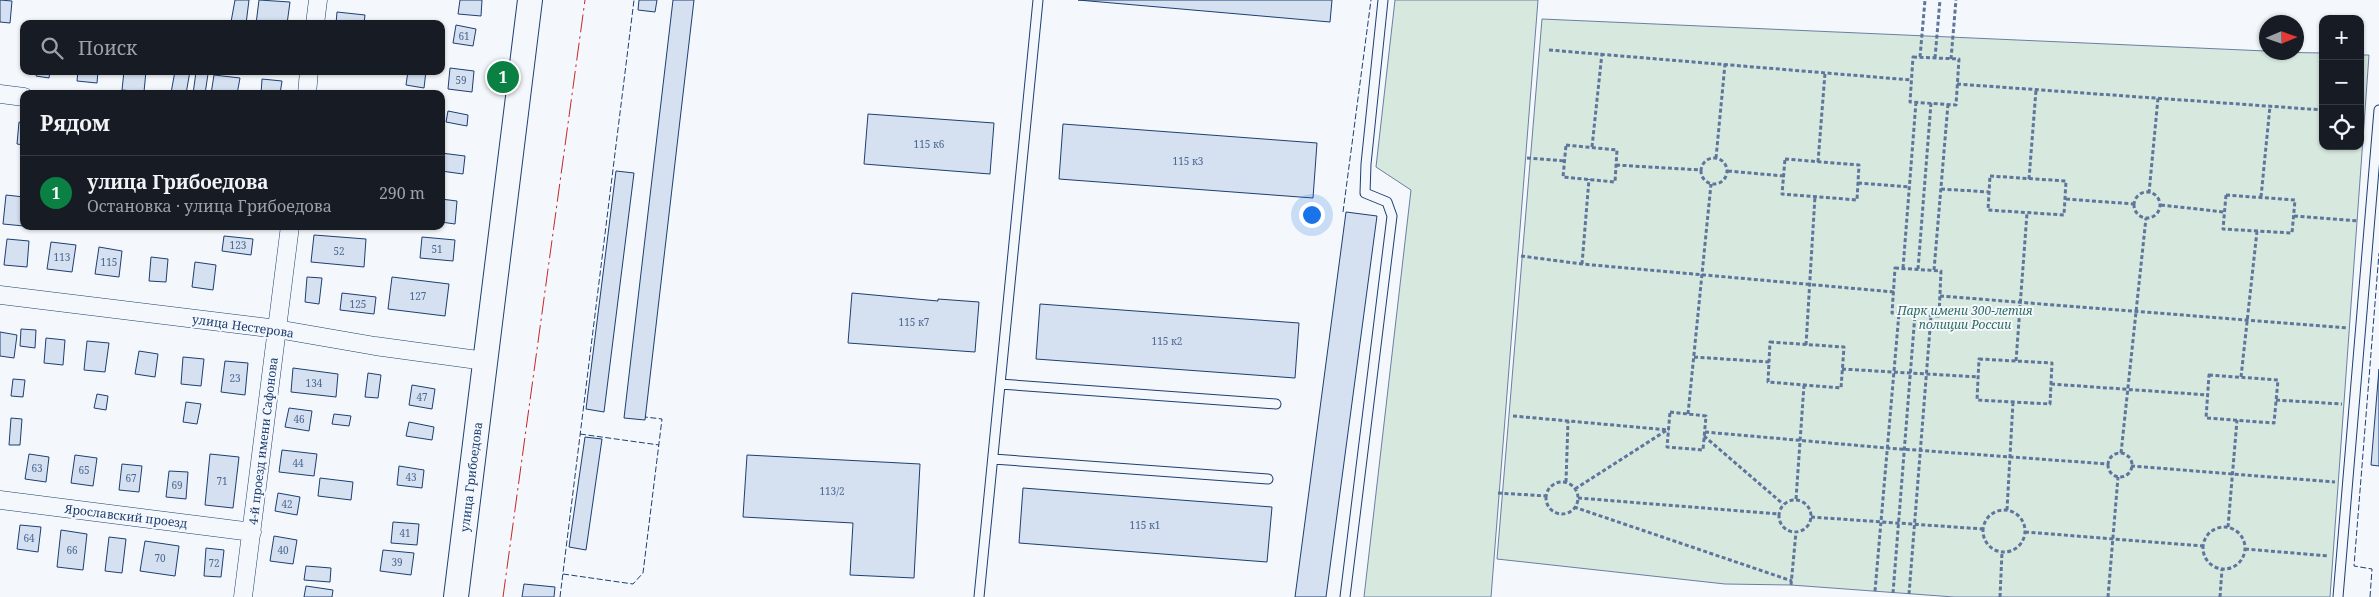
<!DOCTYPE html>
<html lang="ru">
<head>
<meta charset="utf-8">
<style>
  body { margin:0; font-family:"Noto Serif",serif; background:#242831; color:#f1f3f6 }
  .controls { position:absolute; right:15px; top:15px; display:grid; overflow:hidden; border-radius:10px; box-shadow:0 1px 4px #0004 }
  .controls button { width:45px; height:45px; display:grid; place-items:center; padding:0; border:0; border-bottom:1px solid #363941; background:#171b24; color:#f1f3f6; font:25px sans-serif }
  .compass { position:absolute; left:2259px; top:15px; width:45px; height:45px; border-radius:50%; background:#171b24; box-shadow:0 1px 4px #0004; rotate:88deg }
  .you { position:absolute; left:1311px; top:214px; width:18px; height:18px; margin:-12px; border:4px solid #fff; border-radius:50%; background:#1a73e8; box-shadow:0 0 0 8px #1a73e833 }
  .badge { display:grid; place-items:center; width:32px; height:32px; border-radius:50%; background:#0b8043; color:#fff; font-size:16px; font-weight:700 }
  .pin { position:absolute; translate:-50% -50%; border:2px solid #fff; box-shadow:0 1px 5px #0006 }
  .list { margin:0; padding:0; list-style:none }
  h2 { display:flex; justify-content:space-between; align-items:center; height:65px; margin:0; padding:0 20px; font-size:21px }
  h2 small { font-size:16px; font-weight:400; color:#9ea1a6 }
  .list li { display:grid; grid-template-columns:32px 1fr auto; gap:15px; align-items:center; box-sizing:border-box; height:75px; padding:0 20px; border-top:1px solid #363941 }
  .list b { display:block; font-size:19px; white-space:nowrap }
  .list p { margin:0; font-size:16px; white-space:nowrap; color:#9ea1a6 }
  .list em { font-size:16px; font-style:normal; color:#9ea1a6 }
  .icon { flex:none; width:28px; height:28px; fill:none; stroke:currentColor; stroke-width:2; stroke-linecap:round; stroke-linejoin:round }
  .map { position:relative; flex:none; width:2379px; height:597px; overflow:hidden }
  .search { position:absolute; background:#171b24; box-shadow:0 1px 4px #0004; left:20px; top:20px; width:425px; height:55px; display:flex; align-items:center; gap:12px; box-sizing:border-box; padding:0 18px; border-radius:10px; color:#9ea1a6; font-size:19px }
  .panel { position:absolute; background:#171b24; box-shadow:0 1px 4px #0004; left:20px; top:90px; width:425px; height:140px; border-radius:10px }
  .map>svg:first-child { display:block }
  .green { fill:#d7e8df; stroke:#687fa3 }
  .building { fill:#d5e0f0; stroke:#1d3f73 }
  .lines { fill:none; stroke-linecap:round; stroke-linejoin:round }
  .lane-casing { stroke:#1d3f73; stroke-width:11 }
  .street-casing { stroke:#1d3f73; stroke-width:19 }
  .secondary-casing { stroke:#1d3f73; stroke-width:26 }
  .path { stroke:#5e769c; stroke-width:3; stroke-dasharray:4 2.5; stroke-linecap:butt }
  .lane { stroke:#f4f7fb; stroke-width:9 }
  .street { stroke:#f4f7fb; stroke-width:18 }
  .secondary { stroke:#f4f7fb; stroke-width:24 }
  .fence { stroke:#1d3f73; stroke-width:1; stroke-dasharray:6 2.5; stroke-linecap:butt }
  .power { stroke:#c62828; stroke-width:1; stroke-dasharray:18 4 2.5 4; stroke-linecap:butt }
  .labels { text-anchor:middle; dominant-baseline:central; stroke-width:4; stroke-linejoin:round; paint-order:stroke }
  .number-label { font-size:10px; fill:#4b6792 }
  .park-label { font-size:12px; font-style:italic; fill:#2c6c60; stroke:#f4f7fb }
  .street-label { font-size:12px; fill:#1d3f73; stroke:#f4f7fb }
</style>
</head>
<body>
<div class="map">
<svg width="2379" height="597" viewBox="0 0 2379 597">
  <rect width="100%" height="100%" fill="#f4f7fb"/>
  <path class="green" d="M1395 0H1538L1491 597H1364L1411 190 1376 167Z
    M1542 19 2266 51V52L2323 53V146H2360V55H2369L2330 597H1954L1791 585 1725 584 1497 559Z"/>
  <path class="building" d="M0 0 12 1 10 23 0 22Z
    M235 0H249L246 24 231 22Z
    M259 0 290 2 287 24H256Z
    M460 0H482L481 16 458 14Z
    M639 0H657L655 12 638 10Z
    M673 0H694L645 420 624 418Z
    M1078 0H1332L1330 22Z
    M337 12 365 15 364 24H336Z
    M456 25 476 29 473 46 453 43Z
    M450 68 474 71 472 92 448 89Z
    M37 71H50L49 78 36 76Z
    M78 71H98L97 83 77 81Z
    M124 71H146L144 92 122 90Z
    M175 71H190L186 94 171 93Z
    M408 71H426L424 88 406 85Z
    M196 72 208 74 205 94H193Z
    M214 75 240 78 237 94H211Z
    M262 79 282 81 280 94H261Z
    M448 111 468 115 467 126 446 122Z
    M868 114 994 123 990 174 864 164Z
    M19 122 24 123V145L17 144Z
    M1063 124 1317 143 1313 198 1059 179Z
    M441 153 465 156 463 174 441 171Z
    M616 171 634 173 604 412 586 409Z
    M6 195 24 197V226L3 224Z
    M441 199 457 201 455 224 441 222Z
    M1346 212 1377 216 1326 597H1295Z
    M314 235 366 239 364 267 311 262Z
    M224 236 253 239 251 255 222 251Z
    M422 237 455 240 453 261 420 258Z
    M7 239 29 241 27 267 4 265Z
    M51 242 76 245 72 272 47 269Z
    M99 247 122 251 119 277 95 274Z
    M151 257 168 259 166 282 149 281Z
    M195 262 216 265 213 290 192 287Z
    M307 277 322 278 319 304 305 302Z
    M392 277 449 284 445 316 388 309Z
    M342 293 376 297 374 314 340 310Z
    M852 293 938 301V299L979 302 975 352 848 343Z
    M1040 304 1299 323 1295 378 1036 359Z
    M21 329 36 330 35 348 20 346Z
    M0 332 17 335 14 358 0 356Z
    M46 338 65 340 63 365 44 363Z
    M87 341 109 343 105 372 84 370Z
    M139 351 158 354 155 377 135 374Z
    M183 357 204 359 201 386 181 384Z
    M225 361 248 363 245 395 221 392Z
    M293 368 338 374 336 397 291 392Z
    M2379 369V466L2371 465Z
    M368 373 381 375 378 398 365 397Z
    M13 379 25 380 23 397 11 396Z
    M412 385 435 389 432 409 409 405Z
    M97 394 108 396 106 410 94 408Z
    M186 402 201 404 197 424 183 422Z
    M289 408 312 411 309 431 285 427Z
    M334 414 351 416 349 426 332 424Z
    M11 418 22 419 20 445H9Z
    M409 422 434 427 432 440 406 436Z
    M585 437 602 439 586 550 569 547Z
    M282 450 317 454 314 476 279 472Z
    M29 454 49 457 46 482 25 479Z
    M210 454 239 457 233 508 205 505Z
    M75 455 97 458 93 486 71 483Z
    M747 455 920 464 914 578 850 575 853 523 743 517Z
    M122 464 142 466 139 492 119 490Z
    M399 466 424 470 422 488 397 485Z
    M169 471 188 472 186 499 166 497Z
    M320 478 353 482 351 500 318 496Z
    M1023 488 1272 507 1267 562 1019 543Z
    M278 493 300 497 297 515 275 511Z
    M393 522 419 524 417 545 391 543Z
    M20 525 41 527 38 552 17 549Z
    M61 530 87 534 83 570 57 567Z
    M274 536 297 540 293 564 270 561Z
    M109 537 126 539 122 573 105 571Z
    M145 541 179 546 175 576 140 571Z
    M206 548 224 550 221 577 204 576Z
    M383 550 414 553 411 575 380 571Z
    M306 566 331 568 330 582 304 580Z
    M524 584 555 587 554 597H522Z
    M306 586 333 590 332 597H304Z"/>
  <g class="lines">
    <g class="lane-casing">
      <path id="lane" d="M1000 384 1276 404
        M993 459 1268 479
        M979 597 1038 0
        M1345 597 1392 216 1387 202 1365 193 1366 164 1383 0
        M2338 597 2379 110"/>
    </g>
    <g class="street-casing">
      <path id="street" d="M315 24 318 0
        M0 94 24 97
        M307 94 309 71
        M0 295 277 329 375 346 485 361
        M0 500 252 532
        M243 597 290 226"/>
    </g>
    <g class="secondary-casing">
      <path id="secondary" d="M456 597 530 0"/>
    </g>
    <path class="path" d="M1549 50 1911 80
      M1913 57 1959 59 1956 105 1910 102Z
      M1920 57 1925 0
      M1935 58 1940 0
      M1951 59 1956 0
      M1957 84 2323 110
      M1566 145 1617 150 1615 182 1563 177Z
      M1592 147 1602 53
      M1701 171a13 13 0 1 1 26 0a13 13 0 1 1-26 0Z
      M1527 158 1565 161
      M1716 158 1725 64
      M1785 159 1859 165 1857 200 1782 194Z
      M1818 162 1825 73
      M1616 165 1701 170
      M1728 171 1784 176
      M1990 176 2066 181 2064 215 1988 210Z
      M2029 179 2036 90
      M1858 183 1910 187
      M1941 189 1989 192
      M2134 205a13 13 0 1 1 26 0a13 13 0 1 1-26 0Z
      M2149 193 2158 98
      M2226 195 2295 200 2292 233 2223 229Z
      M2261 197 2270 106
      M2066 199 2134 204
      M2161 205 2224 212
      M2294 216 2358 221
      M1521 256 1582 264 1894 292
      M1582 264 1589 179
      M1895 268 1941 271 1939 316 1892 313Z
      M1903 268 1916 102
      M1918 269 1931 103
      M1934 270 1948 104
      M1940 296 2348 328
      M1770 342 1844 347 1841 388 1768 382Z
      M1806 345 1815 196
      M1694 357 1769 362
      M1979 359 2052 363 2050 404 1977 400Z
      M2016 361 2027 213
      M1842 369 1979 377
      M2209 375 2278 380 2274 423 2206 418Z
      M2241 377 2257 231
      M2051 384 2208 395
      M2276 400 2342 404
      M1670 412 1706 416 1703 450 1667 447Z
      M1688 414 1711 184
      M1513 416 1669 430
      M1705 432 1887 448 2108 464
      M1704 436 1783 504
      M2108 465a12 12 0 1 1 24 0a12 12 0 1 1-24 0Z
      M2121 453 2146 218
      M2131 466 2335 482
      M1566 482 1568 421
      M1546 498a16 16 0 1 1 32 0a16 16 0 1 1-32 0Z
      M1575 489 1667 430
      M1498 493 1547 496
      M1578 498 1779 514
      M1796 499 1804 385
      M1779 516a16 16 0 1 1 32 0a16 16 0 1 1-32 0Z
      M1574 507 1792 581
      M2007 510 2013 402
      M1983 531a21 21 0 1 1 42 0a21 21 0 1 1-42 0Z
      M1811 517 1983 529
      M2228 527 2237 420
      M2203 548a21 21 0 1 1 42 0a21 21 0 1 1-42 0Z
      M2025 532 2203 546
      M2245 549 2329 556
      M1791 585 1796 532
      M1875 591 1899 313
      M1893 593 1915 314
      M1909 594 1931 316
      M2000 597 2002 552
      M2108 597 2118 477
      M2220 597 2222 569"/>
    <use href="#lane" class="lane"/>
    <use href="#street" class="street"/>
    <use href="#secondary" class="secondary"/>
    <path class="fence" d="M1343 212 1371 0
      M580 434 659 445
      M563 574 633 584 643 573 662 419 645 417
      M560 597 634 0
      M2370 597 2372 569 2354 566 2379 253"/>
    <path class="power" d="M503 597 585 0"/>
  </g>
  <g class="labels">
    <g class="number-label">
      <text x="464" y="36">61</text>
      <text x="461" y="80">59</text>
      <text x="929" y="144">115 к6</text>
      <text x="1188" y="161">115 к3</text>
      <text x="238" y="245">123</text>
      <text x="437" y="249">51</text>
      <text x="339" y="251">52</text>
      <text x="62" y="257">113</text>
      <text x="109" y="262">115</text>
      <text x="418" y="296">127</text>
      <text x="358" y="304">125</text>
      <text x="914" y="322">115 к7</text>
      <text x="1167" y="341">115 к2</text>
      <text x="235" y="378">23</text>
      <text x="314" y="383">134</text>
      <text x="422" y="397">47</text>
      <text x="299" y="419">46</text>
      <text x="298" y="463">44</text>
      <text x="37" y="468">63</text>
      <text x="84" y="470">65</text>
      <text x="411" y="477">43</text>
      <text x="131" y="478">67</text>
      <text x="222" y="481">71</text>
      <text x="177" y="485">69</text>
      <text x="832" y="491">113/2</text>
      <text x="287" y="504">42</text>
      <text x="1145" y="525">115 к1</text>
      <text x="405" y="533">41</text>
      <text x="29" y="538">64</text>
      <text x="72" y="550">66</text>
      <text x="283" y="550">40</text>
      <text x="160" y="558">70</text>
      <text x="397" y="562">39</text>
      <text x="214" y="563">72</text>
    </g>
    <g class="park-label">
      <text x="1965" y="310">Парк имени 300-летия<tspan x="1965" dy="14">полиции России</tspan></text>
    </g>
    <g class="street-label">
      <text transform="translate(243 326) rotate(8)">улица Нестерова</text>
      <text transform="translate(263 441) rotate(-83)">4-й проезд имени Сафонова</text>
      <text transform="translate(471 477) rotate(-83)">улица Грибоедова</text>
      <text transform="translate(126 516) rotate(7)">Ярославский проезд</text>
    </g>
  </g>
</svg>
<div class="controls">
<button>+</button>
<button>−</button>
<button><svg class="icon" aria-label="locate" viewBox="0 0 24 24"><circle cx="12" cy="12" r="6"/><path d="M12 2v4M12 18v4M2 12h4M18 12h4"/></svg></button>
</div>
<svg class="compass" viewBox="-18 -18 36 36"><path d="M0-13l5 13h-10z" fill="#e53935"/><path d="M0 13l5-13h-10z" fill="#9ea1a6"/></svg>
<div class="you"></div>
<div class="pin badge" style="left:503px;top:77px">1</div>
<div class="search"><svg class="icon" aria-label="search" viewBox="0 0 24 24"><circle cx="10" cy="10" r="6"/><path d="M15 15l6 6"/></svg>Поиск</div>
<section class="panel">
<h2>Рядом<small></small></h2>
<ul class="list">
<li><span class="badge">1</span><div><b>улица Грибоедова</b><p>Остановка · улица Грибоедова</p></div><em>290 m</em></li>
</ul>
</section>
</div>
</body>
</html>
